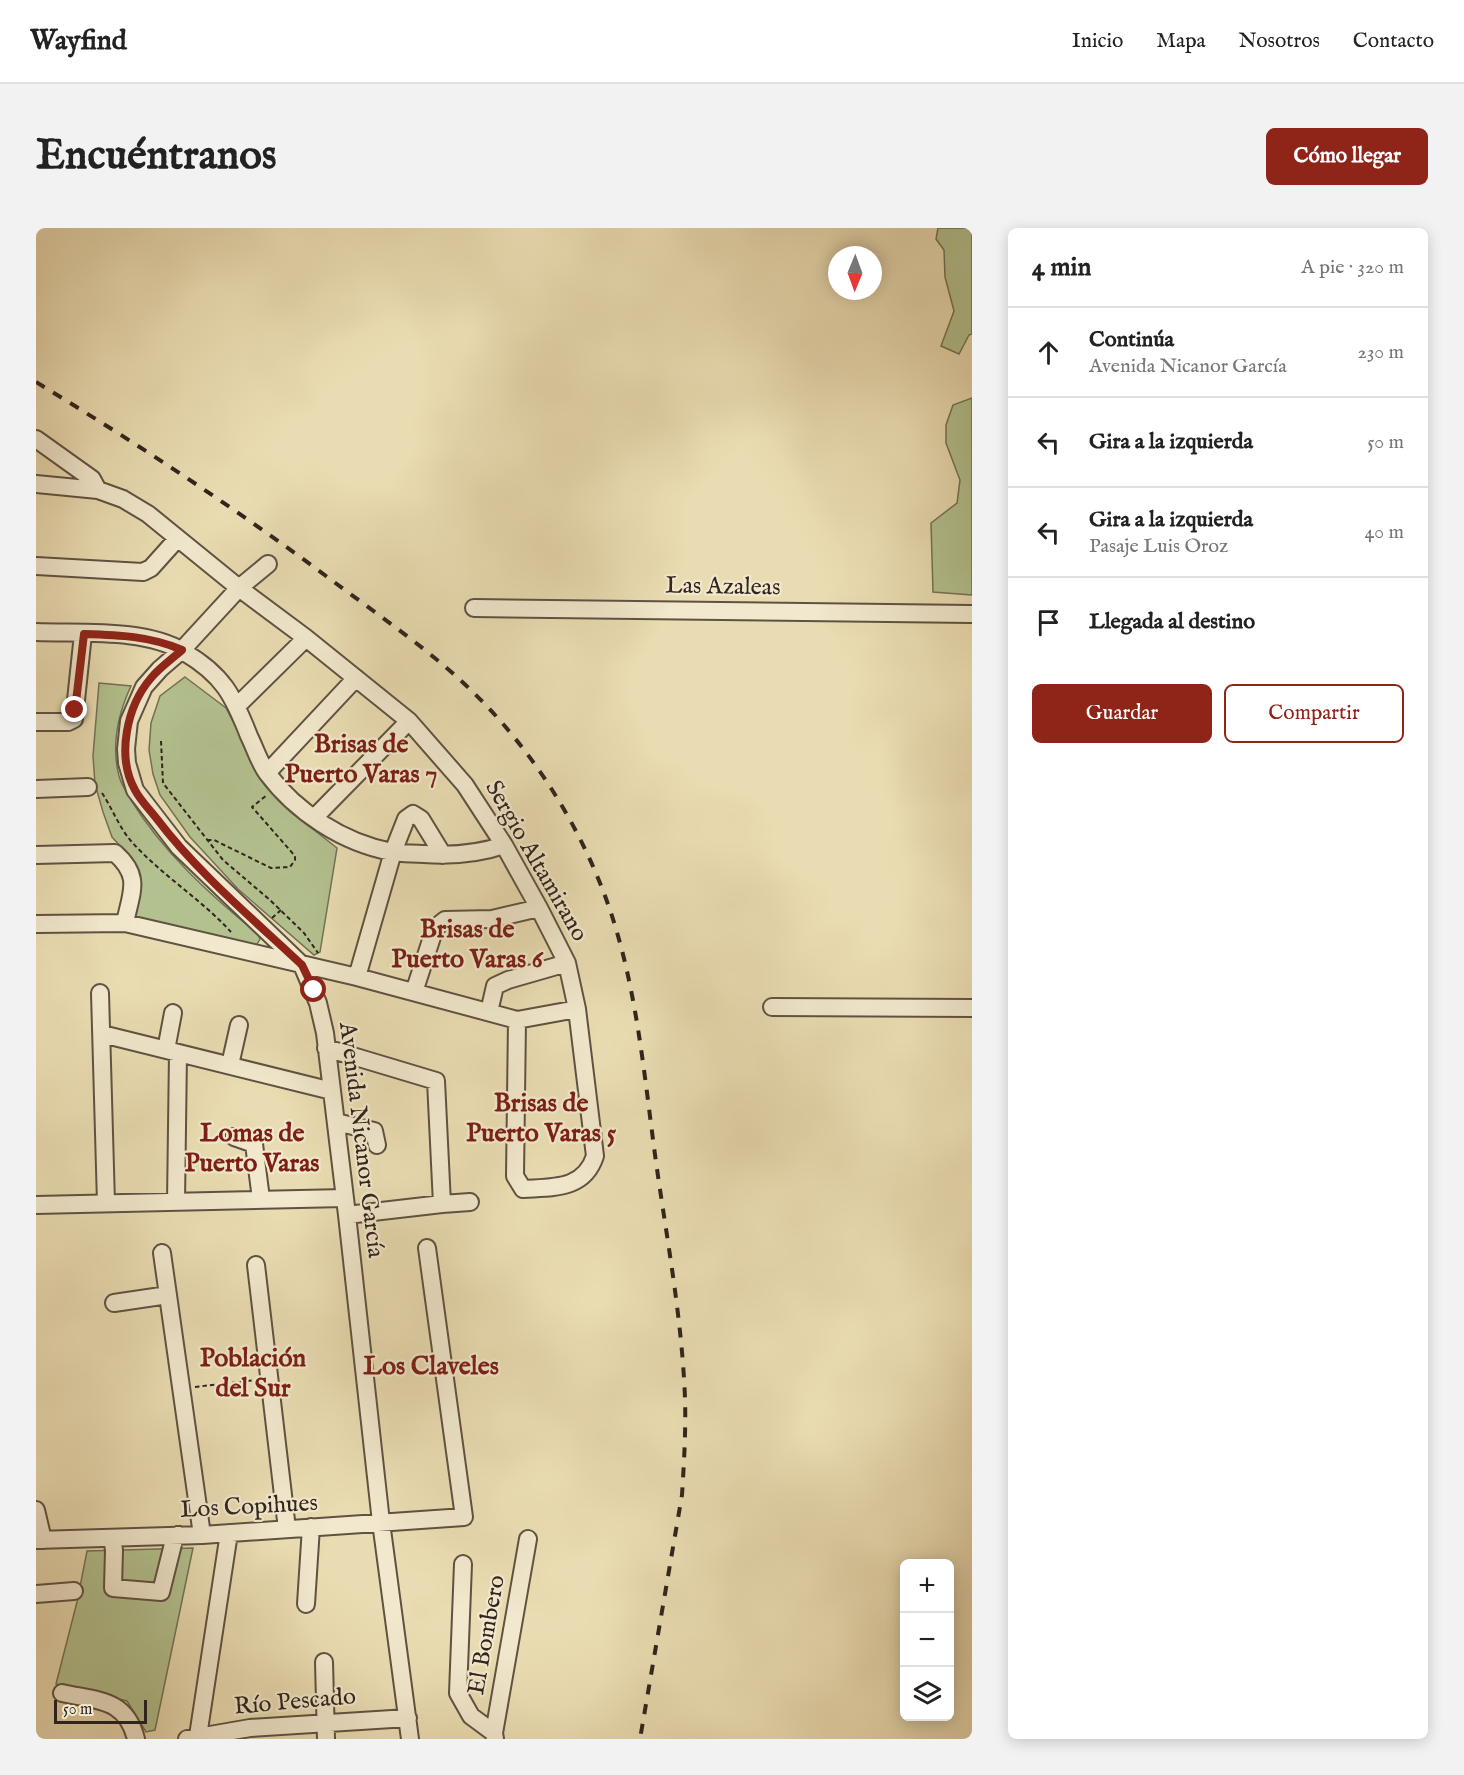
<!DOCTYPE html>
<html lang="es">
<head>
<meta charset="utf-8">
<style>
  body { margin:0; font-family:"IM FELL English",serif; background:#f2f2f2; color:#222 }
  .controls { position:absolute; right:18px; bottom:18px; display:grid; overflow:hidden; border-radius:9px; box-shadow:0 3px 15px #0003 }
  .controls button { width:54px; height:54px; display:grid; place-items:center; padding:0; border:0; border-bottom:2px solid #e0e0e0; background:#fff; color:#222; font:30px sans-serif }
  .compass { position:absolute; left:792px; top:18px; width:54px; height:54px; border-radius:50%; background:#fff; box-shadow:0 3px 15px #0003; rotate:181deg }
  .scale { position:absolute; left:18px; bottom:15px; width:93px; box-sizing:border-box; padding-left:6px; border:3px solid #31241d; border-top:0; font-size:16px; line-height:21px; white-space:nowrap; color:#31241d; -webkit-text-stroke:4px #f1e8cd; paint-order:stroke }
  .stop { position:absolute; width:18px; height:18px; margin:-14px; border:4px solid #8f2418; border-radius:50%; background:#fff }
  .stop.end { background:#8f2418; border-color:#fff; box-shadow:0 2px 6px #0008 }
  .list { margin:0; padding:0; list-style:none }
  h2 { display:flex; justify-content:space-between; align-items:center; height:78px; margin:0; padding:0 24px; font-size:26px }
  h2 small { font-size:20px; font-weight:400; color:#767676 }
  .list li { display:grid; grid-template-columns:39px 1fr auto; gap:18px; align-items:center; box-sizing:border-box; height:90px; padding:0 24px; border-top:2px solid #e0e0e0 }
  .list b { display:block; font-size:22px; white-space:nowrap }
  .list p { margin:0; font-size:20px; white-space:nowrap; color:#767676 }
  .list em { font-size:20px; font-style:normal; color:#767676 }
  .actions { display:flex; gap:12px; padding:18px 24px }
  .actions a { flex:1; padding:14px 0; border:2px solid #8f2418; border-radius:9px; text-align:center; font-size:21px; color:#8f2418 }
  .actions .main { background:#8f2418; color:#fff }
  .icon { flex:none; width:33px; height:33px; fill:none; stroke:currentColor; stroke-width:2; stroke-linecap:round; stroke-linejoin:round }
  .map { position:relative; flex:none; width:936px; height:1511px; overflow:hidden; border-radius:9px }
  header { display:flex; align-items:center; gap:36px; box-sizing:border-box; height:84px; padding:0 30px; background:#fff; border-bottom:2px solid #e0e0e0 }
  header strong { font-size:28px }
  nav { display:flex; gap:33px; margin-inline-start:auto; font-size:21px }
  .intro { display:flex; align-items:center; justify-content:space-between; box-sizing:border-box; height:144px; padding:0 36px }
  h1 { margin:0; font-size:42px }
  .button { padding:15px 27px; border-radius:9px; background:#8f2418; color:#fff; font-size:21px; font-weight:700 }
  main { display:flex; gap:36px; padding:0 36px }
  aside { flex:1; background:#fff; border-radius:9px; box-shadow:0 3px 15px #0003 }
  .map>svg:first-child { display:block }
  .green { fill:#b3c18f; stroke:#727256; stroke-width:1.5 }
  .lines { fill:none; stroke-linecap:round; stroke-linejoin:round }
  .minor-casing { stroke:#5f5242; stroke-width:20 }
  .path { stroke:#31241d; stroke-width:2; stroke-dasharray:4.5 3; stroke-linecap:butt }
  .minor { stroke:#f1e8cd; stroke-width:16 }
  .rail { stroke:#31241d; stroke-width:4; stroke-dasharray:10 10; stroke-linecap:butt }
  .route { stroke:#8f2418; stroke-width:8 }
  .labels { text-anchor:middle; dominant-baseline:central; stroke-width:4.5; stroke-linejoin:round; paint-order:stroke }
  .street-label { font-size:24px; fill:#31241d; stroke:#f1e8cd }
  .neighbourhood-label { font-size:26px; font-weight:bold; fill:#7a1f14; stroke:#f1e8cd }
</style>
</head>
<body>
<header>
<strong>Wayfind</strong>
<nav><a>Inicio</a><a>Mapa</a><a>Nosotros</a><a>Contacto</a></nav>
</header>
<div class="intro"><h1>Encuéntranos</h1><a class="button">Cómo llegar</a></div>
<main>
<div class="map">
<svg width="936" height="1511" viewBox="0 0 936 1511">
  <rect width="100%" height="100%" fill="#eadcb2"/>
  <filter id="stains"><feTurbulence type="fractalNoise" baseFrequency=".00333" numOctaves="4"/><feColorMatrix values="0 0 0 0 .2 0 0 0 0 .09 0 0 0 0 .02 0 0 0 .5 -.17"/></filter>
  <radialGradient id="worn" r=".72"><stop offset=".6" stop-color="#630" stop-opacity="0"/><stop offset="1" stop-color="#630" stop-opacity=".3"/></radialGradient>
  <path class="green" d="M902 0H936V106L933 107 923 126 905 118 918 83 909 49 908 22 900 11Z
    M936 170V367L897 364 895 295 921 275 924 252 910 215V197L917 177Z
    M149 449 190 480 225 548 268 594 301 620 284 724 278 727 202 661 154 609 124 567 117 546 113 522 115 495 124 468Z
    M63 455 95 458C82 486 75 517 83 548 85 556 91 565 95 572 127 624 174 667 221 705L224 711 220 718 97 690 103 647 97 632 76 609 67 584 59 556 57 528Z
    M157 1320 119 1502 110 1504 91 1473 20 1456 41 1374 51 1323Z"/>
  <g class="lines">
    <g class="minor-casing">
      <path id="minor" d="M0 211 56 251 62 262
        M0 256 62 262 87 271 112 286 203 360 270 410 373 493 429 557 468 617 503 680 531 735 541 781 559 928C548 962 517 959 487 961L479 948 481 792 321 749 89 695 0 696
        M232 336 203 360 146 422 124 441 108 459 93 493 90 521 91 535 99 562 143 619 266 737 282 775 289 805 311 987 345 1294 374 1511
        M0 338 107 344 115 340 141 311
        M438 380 936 386
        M0 404C45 406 109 400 148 424 187 447 197 467 213 508 219 520 223 534 231 545 260 584 307 615 356 624 366 626 377 625 388 626 416 628 442 626 468 617
        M201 478 270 410
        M0 494H32L38 491 47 406
        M231 545 320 450
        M0 561 52 559
        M278 590 373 493
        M0 627 79 625C106 649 95 664 89 695
        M321 749 357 624 370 591 377 586 385 591 407 627
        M378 764 399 700 409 692 456 691 503 680
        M64 765 70 975
        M736 779 936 780
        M453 784 459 758 472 752 531 735
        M481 792 541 781
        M66 806 296 863
        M290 820 400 853 406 976 311 987
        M130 822 137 785
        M194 837 203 797
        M300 894 338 903 341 917
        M198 909 218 916 225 971
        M140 974 142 825
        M406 976 434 974
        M0 977 309 970
        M126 1025 166 1307
        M220 1037 251 1301
        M78 1075 132 1067
        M0 1282 7 1312
        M76 1310 78 1322 77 1360 125 1364 138 1312 142 1307
        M0 1312 166 1307 428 1289 391 1020
        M427 1336 422 1465 435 1488 458 1505
        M0 1366 38 1363
        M270 1376 275 1299
        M288 1434 290 1511
        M26 1465C61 1473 90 1470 100 1511
        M162 1508 193 1305
        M151 1511 214 1500 372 1490
        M459 1511 458 1505 492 1311"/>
    </g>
    <path class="path" d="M125 513 127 555 187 632 234 672 268 705 282 725
      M66 565C76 580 83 599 95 613 124 646 165 671 195 704
      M171 612H178L235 640 254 639 259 632V628L216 579 231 567
      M236 690 245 682
      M159 1159 219 1152"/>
    <use href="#minor" class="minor"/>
    <path class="rail" d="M0 154C100 215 196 278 290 348 334 381 381 413 422 450 484 506 533 578 564 655 600 744 607 840 620 934 631 1012 646 1091 649 1170 650 1202 648 1235 646 1267L604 1511"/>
  </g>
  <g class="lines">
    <path class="route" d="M39 482 48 406C81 407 115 408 146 422 136 431 124 439 115 450 91 478 80 528 99 562 104 572 114 582 121 591 162 645 216 690 266 737L278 762"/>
  </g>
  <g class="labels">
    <g class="street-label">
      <text transform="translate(687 359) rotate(1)">Las Azaleas</text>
      <text transform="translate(500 633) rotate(60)">Sergio Altamirano</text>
      <text transform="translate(325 912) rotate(83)">Avenida Nicanor García</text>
      <text transform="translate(213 1279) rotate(-3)">Los Copihues</text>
      <text transform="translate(451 1407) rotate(-80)">El Bombero</text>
      <text transform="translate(259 1474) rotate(-5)">Río Pescado</text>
    </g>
    <g class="neighbourhood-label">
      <text x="325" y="516">Brisas de<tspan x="325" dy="30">Puerto Varas 7</tspan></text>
      <text x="431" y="701">Brisas de<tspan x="431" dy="30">Puerto Varas 6</tspan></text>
      <text x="505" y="875">Brisas de<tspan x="505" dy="30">Puerto Varas 5</tspan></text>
      <text x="216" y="905">Lomas de<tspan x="216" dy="30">Puerto Varas</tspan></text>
      <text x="217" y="1130">Población<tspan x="217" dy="30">del Sur</tspan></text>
      <text x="395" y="1138">Los Claveles</text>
    </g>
  </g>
  <rect width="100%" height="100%" filter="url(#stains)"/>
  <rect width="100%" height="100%" fill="url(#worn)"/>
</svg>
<div class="controls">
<button>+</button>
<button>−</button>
<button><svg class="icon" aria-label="layers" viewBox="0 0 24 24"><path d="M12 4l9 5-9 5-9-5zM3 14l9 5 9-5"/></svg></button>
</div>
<svg class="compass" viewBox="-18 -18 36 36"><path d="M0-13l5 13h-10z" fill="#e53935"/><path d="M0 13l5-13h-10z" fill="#767676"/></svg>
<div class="scale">50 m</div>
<div class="stop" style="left:278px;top:762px"></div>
<div class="stop end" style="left:39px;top:482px"></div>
</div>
<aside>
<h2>4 min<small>A pie · 320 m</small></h2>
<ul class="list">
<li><svg class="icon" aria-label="ahead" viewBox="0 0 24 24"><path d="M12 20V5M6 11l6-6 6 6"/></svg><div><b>Continúa</b><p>Avenida Nicanor García</p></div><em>230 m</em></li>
<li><svg class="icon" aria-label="left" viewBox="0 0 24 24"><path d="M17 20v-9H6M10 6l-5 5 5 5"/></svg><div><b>Gira a la izquierda</b></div><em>50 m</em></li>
<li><svg class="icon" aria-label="left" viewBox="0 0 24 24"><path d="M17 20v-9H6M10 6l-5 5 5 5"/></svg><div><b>Gira a la izquierda</b><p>Pasaje Luis Oroz</p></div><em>40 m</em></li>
<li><svg class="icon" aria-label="arrive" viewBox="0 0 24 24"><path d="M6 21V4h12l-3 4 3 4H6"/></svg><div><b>Llegada al destino</b></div></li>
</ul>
<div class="actions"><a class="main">Guardar</a><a>Compartir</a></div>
</aside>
</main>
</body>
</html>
